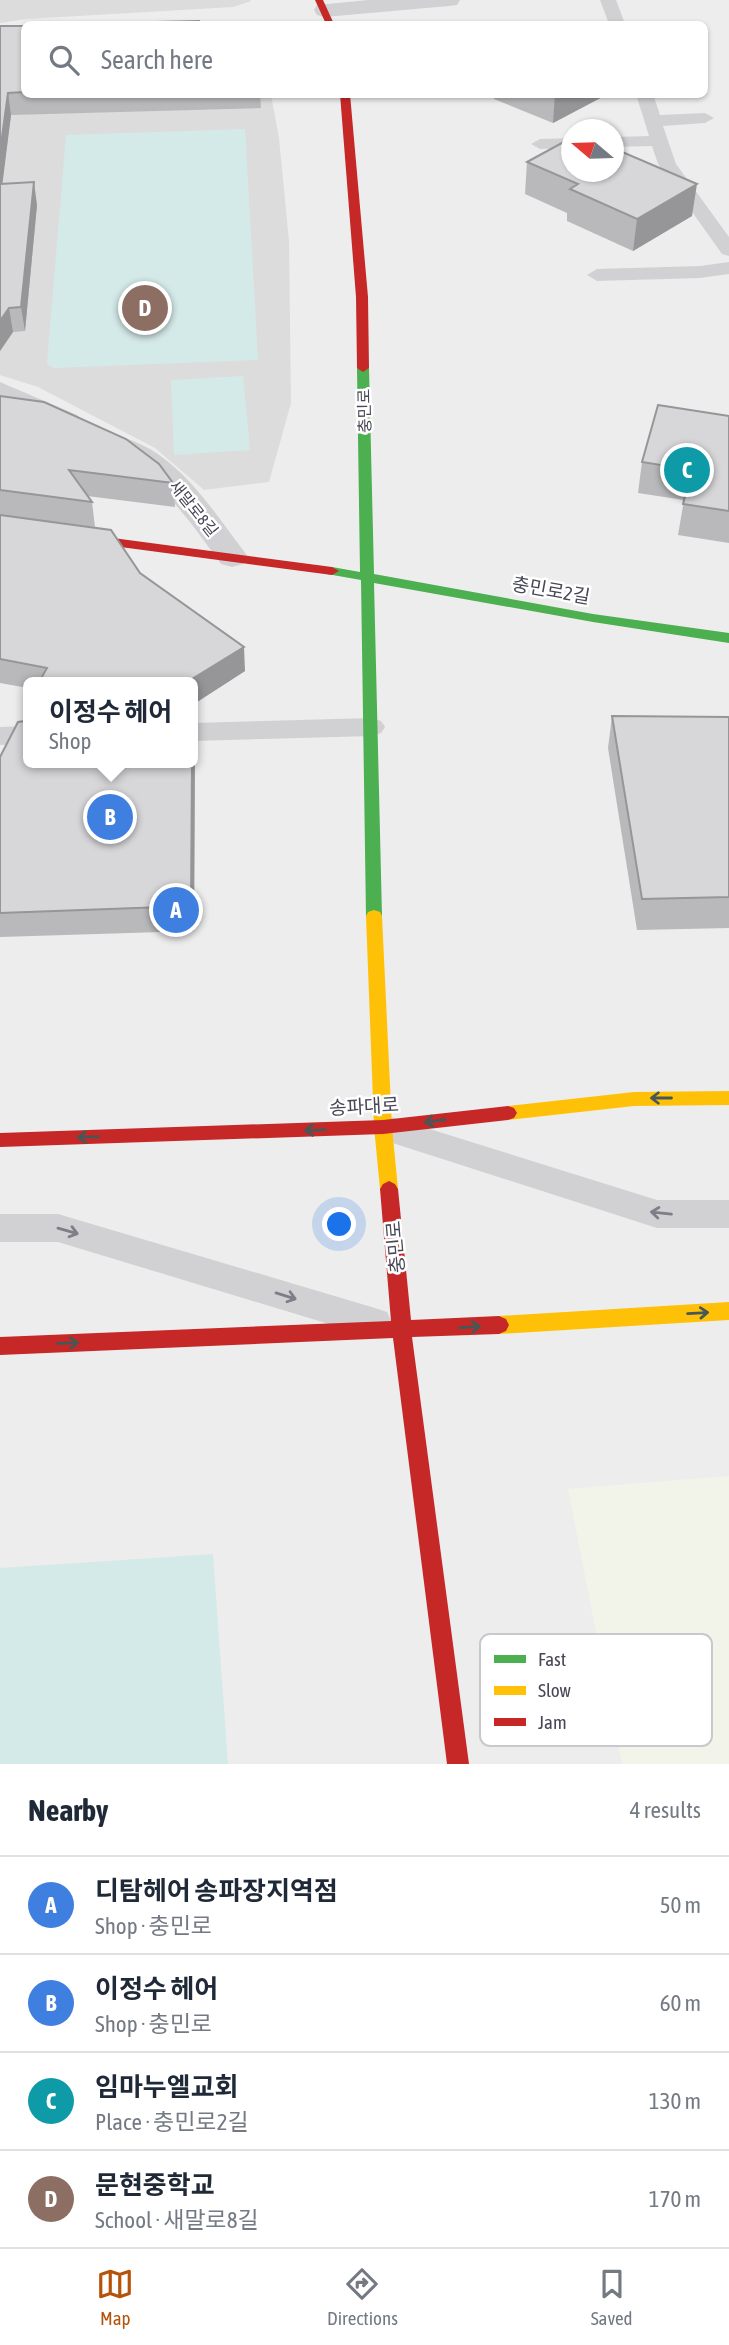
<!DOCTYPE html>
<html lang="en">
<head>
<meta charset="utf-8">
<style>
  body { margin:0; font-family:"Asap Condensed","Noto Sans KR",sans-serif; background:#f2f2f3; color:#1f2937 }
  .compass { position:absolute; left:561px; top:119px; width:63px; height:63px; border-radius:50%; background:#fff; box-shadow:0 2px 5px #0004; rotate:289deg }
  .you { position:absolute; left:340px; top:1225px; width:24px; height:24px; margin:-18px; border:5px solid #fff; border-radius:50%; background:#1a73e8; box-shadow:0 0 0 10px #1a73e833 }
  .badge { display:grid; place-items:center; width:46px; height:46px; border-radius:50%; background:#b45309; color:#fff; font-size:23px; font-weight:700 }
  .pin { position:absolute; translate:-50% -50%; border:4px solid #fff; box-shadow:0 2px 7px #0006 }
  .popup { position:absolute; left:23px; top:677px; width:175px; height:91px; box-sizing:border-box; display:grid; place-content:center; border-radius:10px; background:#fff; filter:drop-shadow(0 2px 5px #0005); font-size:23px; white-space:nowrap; color:#747a83 }
  .popup b { font-size:26px; color:#1f2937 }
  .popup::after { content:''; position:absolute; left:50%; top:100%; margin-left:-14px; border:14px solid transparent; border-top-color:#fff }
  .list { margin:0; padding:0; list-style:none }
  h2 { display:flex; justify-content:space-between; align-items:center; height:91px; margin:0; padding:0 28px; font-size:30px }
  h2 small { font-size:23px; font-weight:400; color:#747a83 }
  .list li { display:grid; grid-template-columns:46px 1fr auto; gap:21px; align-items:center; box-sizing:border-box; height:98px; padding:0 28px; border-top:2px solid #e0e1e3 }
  .list b { display:block; font-size:26px; white-space:nowrap }
  .list p { margin:0; font-size:23px; white-space:nowrap; color:#747a83 }
  .list em { font-size:23px; font-style:normal; color:#747a83 }
  .icon { flex:none; width:38px; height:38px; fill:none; stroke:currentColor; stroke-width:2; stroke-linecap:round; stroke-linejoin:round }
  .map { position:relative; flex:none; width:729px; height:1764px; overflow:hidden }
  .search { position:absolute; background:#fff; box-shadow:0 2px 5px #0004; left:21px; right:21px; top:21px; height:77px; display:flex; align-items:center; gap:18px; box-sizing:border-box; padding:0 24px; border-radius:10px; color:#747a83; font-size:26px }
  .sheet { height:483px; background:#fff }
  nav { display:flex; justify-content:space-around; align-items:center; box-sizing:border-box; height:98px; border-top:2px solid #e0e1e3; background:#fff; font-size:19px; color:#747a83 }
  nav a { display:grid; justify-items:center; gap:4px }
  nav .on { color:#b45309 }
  .map>svg:first-child { display:block }
  .commercial { fill:#f2f4e9 }
  .education { fill:#dcdcdc }
  .green { fill:#d4eae8 }
  .lines { fill:none; stroke-linecap:round; stroke-linejoin:round }
  .lane { fill:#d1d1d4; fill-rule:evenodd }
  .street { fill:#d1d1d4; fill-rule:evenodd }
  .fast { fill:#4caf50; fill-rule:evenodd }
  .slow { fill:#ffc107; fill-rule:evenodd }
  .jam { fill:#c62828; fill-rule:evenodd }
  .wall { fill:#b9b8bb }
  .shaded-wall { fill:#969698 }
  .building { fill:#d7d6d9; stroke:#969698; stroke-width:2 }
  .oneway { stroke:#485756 }
  .oneway2 { stroke:#7e7e89 }
  .labels { text-anchor:middle; dominant-baseline:central; stroke-width:5; stroke-linejoin:round; paint-order:stroke }
  .far-street-label { font-size:16px; fill:#474757; stroke:#fff }
  .street-label { font-size:19px; fill:#474757; stroke:#fff }
  .key { fill:#fff; stroke:#c8c8cd; stroke-width:2 }
  .key-label { font-size:19px; fill:#474757 }
</style>
</head>
<body>
<div class="map">
<svg width="729" height="1764" viewBox="0 0 729 1764">
  <rect width="100%" height="100%" fill="#eeeded"/>
  <path class="commercial" d="M729 1476V1764H622L568 1489Z"/>
  <path class="education" d="M0 0H250L251 1 233 7 27 19 0 23Z
    M0 39 24 94 271 95 279 138 289 241 291 403 269 482 204 490 155 448 38 387 0 375Z"/>
  <path class="green" d="M245 129 258 360 54 368 47 364 66 135Z
    M243 376 250 450 174 455 171 380Z
    M213 1554 228 1764H0V1568Z"/>
  <g class="lines">
    <path class="lane" d="M600 0H616L625 24H609Z
      M636 94H653L660 115 705 113 714 118 705 123 663 126 676 164 729 237V256L722 254 658 164 652 146 614 147V137L649 136Z
      M572 138V148L540 149 531 144 540 139Z
      M729 262V274L700 278 597 281 587 275 597 269 700 266Z
      M372 718 381 721 385 727 381 733 372 736 192 741V723Z
      M28 726V744L0 745V727Z
      M388 1116 657 1200H729V1228H657L377 1138 372 1129 377 1120Z
      M0 1214H58L375 1308 387 1312 392 1323 387 1334 375 1338 58 1242H0Z"/>
    <path class="street" d="M368 0H460L457 5 449 6 325 17 317 15 314 10 317 5Z
      M0 382 77 415 82 421 77 427 67 430 0 402Z
      M121 437C176 451 211 508 243 550L248 557 243 564 232 567 221 564C201 537 182 509 158 486 144 473 115 459 106 446L110 440Z"/>
    <path class="fast" d="M363 364 369 368 374 574 593 614 729 633V643L593 622 374 583 382 916 380 920H368L366 916 361 580 327 574 325 571 332 567 360 572 357 368Z"/>
    <path class="slow" d="M374 910 380 912 382 916 392 1127 398 1189 395 1194 389 1197 383 1194 380 1189 374 1127 366 916 368 912Z
      M729 1091V1105L634 1106 508 1120 502 1118 499 1113 502 1108 508 1106 634 1092Z
      M729 1302V1320L499 1334 492 1331 489 1325 492 1319 499 1316Z"/>
    <path class="jam" d="M315 0H323L334 24H326Z
      M340 94H350L368 297 369 368 363 372 357 368 356 297Z
      M0 523 332 567 339 571 332 575 0 531Z
      M508 1106 514 1108 517 1113 514 1118 508 1120 383 1134 0 1147V1133L383 1120Z
      M389 1181 395 1184 398 1189 411 1320 499 1316 506 1319 509 1325 506 1331 499 1334 412 1337 469 1764H447L393 1338 0 1355V1337L391 1321 380 1189 383 1184Z"/>
  </g>
  <path class="wall" d="M0 26H24V94H260L261 108 11 115 2 183 37 205 25 331 13 332 0 351Z
    M494 94H608L553 123 494 99Z
    M527 162 692 216 633 251 567 221V213L525 194Z
    M0 396 173 483 175 507 87 496 92 502 95 527 0 515Z
    M729 416V543L678 535 684 500 638 493 642 462Z
    M0 515 140 573 245 671 194 704V720L192 721 195 744 194 931 0 937V757L25 721 192 682H28V688L0 683Z
    M612 716 729 717V928L637 930 608 748Z"/>
  <path class="shaded-wall" d="M8 93 11 115 0 203V152Z
    M555 94H608L553 123Z
    M34 182 37 205 25 331 21 307Z
    M697 184 692 216 633 251 637 219Z
    M9 308 13 332 0 351V321Z
    M244 647 245 671 194 704V720L192 721 195 744 194 931 191 906 192 679Z"/>
  <path class="building" d="M199 21V24H63Z
    M0 26H24V92L8 93 0 152Z
    M571 138V172H613V148L697 184 637 219 570 189 578 184 527 162Z
    M34 182 21 307 9 308 0 321V184Z
    M0 396 44 402 126 439 159 464 173 483 69 470 92 502 0 490Z
    M658 405 729 416V511L683 504 692 470 642 462Z
    M0 515 111 530 140 573 244 647 192 679V682H39L47 668 0 659Z
    M28 704V763H192L191 906 0 913V757L18 722 25 721 26 707Z
    M612 716 729 717V897L642 899Z"/>
  <defs><path id="oneway-shaft" d="M-6 0H5M1.5-3L5.5 0L1.5 3" fill="none" stroke-width="1.6" stroke-linecap="round" stroke-linejoin="round" transform="scale(1.75)"/></defs>
  <g class="oneway">
    <use href="#oneway-shaft" transform="translate(661 1098) rotate(180)"/>
    <use href="#oneway-shaft" transform="translate(435 1121) rotate(173)"/>
    <use href="#oneway-shaft" transform="translate(315 1130) rotate(178)"/>
    <use href="#oneway-shaft" transform="translate(88 1137) rotate(178)"/>
    <use href="#oneway-shaft" transform="translate(698 1313) rotate(-3)"/>
    <use href="#oneway-shaft" transform="translate(470 1327) rotate(-4)"/>
    <use href="#oneway-shaft" transform="translate(68 1343) rotate(-2)"/>
  </g>
  <g class="oneway2">
    <use href="#oneway-shaft" transform="translate(661 1213) rotate(-174)"/>
    <use href="#oneway-shaft" transform="translate(68 1231) rotate(16)"/>
    <use href="#oneway-shaft" transform="translate(286 1296) rotate(17)"/>
  </g>
  <g class="labels">
    <g class="far-street-label">
      <text transform="translate(364 411) rotate(-91)">충민로</text>
      <text transform="translate(194 508) rotate(51)">새말로8길</text>
    </g>
    <g class="street-label">
      <text transform="translate(551 590) rotate(10)">충민로2길</text>
      <text transform="translate(364 1106) rotate(-3)">송파대로</text>
      <text transform="translate(395 1247) rotate(-95)">충민로</text>
    </g>
  </g>
  <rect x="480" y="1634" width="232" height="112" rx="10" class="key"/>
  <rect x="494" y="1655" width="32" height="8" fill="#4caf50"/>
  <rect x="494" y="1686" width="32" height="9" fill="#ffc107"/>
  <rect x="494" y="1718" width="32" height="8" fill="#c62828"/>
  <g class="key-label">
    <text x="538" y="1666">Fast</text>
    <text x="538" y="1697">Slow</text>
    <text x="538" y="1729">Jam</text>
  </g>
</svg>
<svg class="compass" viewBox="-18 -18 36 36"><path d="M0-13l5 13h-10z" fill="#e53935"/><path d="M0 13l5-13h-10z" fill="#747a83"/></svg>
<div class="you"></div>
<div class="pin badge" style="left:176px;top:910px;background:#3f7fe0">A</div>
<div class="pin badge" style="left:110px;top:817px;background:#3f7fe0">B</div>
<div class="popup"><b>이정수 헤어</b>Shop</div>
<div class="pin badge" style="left:687px;top:470px;background:#0f9aa8">C</div>
<div class="pin badge" style="left:145px;top:308px;background:#8d6e63">D</div>
<div class="search"><svg class="icon" aria-label="search" viewBox="0 0 24 24"><circle cx="10" cy="10" r="6"/><path d="M15 15l6 6"/></svg>Search here</div>
</div>
<section class="sheet">
<h2>Nearby<small>4 results</small></h2>
<ul class="list">
<li><span class="badge" style="background:#3f7fe0">A</span><div><b>디탐헤어 송파장지역점</b><p>Shop · 충민로</p></div><em>50 m</em></li>
<li><span class="badge" style="background:#3f7fe0">B</span><div><b>이정수 헤어</b><p>Shop · 충민로</p></div><em>60 m</em></li>
<li><span class="badge" style="background:#0f9aa8">C</span><div><b>임마누엘교회</b><p>Place · 충민로2길</p></div><em>130 m</em></li>
<li><span class="badge" style="background:#8d6e63">D</span><div><b>문현중학교</b><p>School · 새말로8길</p></div><em>170 m</em></li>
</ul>
</section>
<nav>
<a class="on"><svg class="icon" aria-label="map" viewBox="0 0 24 24"><path d="M3 6l6-2 6 2 6-2v14l-6 2-6-2-6 2zM9 4v14M15 6v14"/></svg>Map</a>
<a><svg class="icon" aria-label="directions" viewBox="0 0 24 24"><path d="M12 3l9 9-9 9-9-9zM9 14v-3h6M13 9l2 2-2 2"/></svg>Directions</a>
<a><svg class="icon" aria-label="saved" viewBox="0 0 24 24"><path d="M7 4h10v16l-5-4-5 4z"/></svg>Saved</a>
</nav>
</body>
</html>
